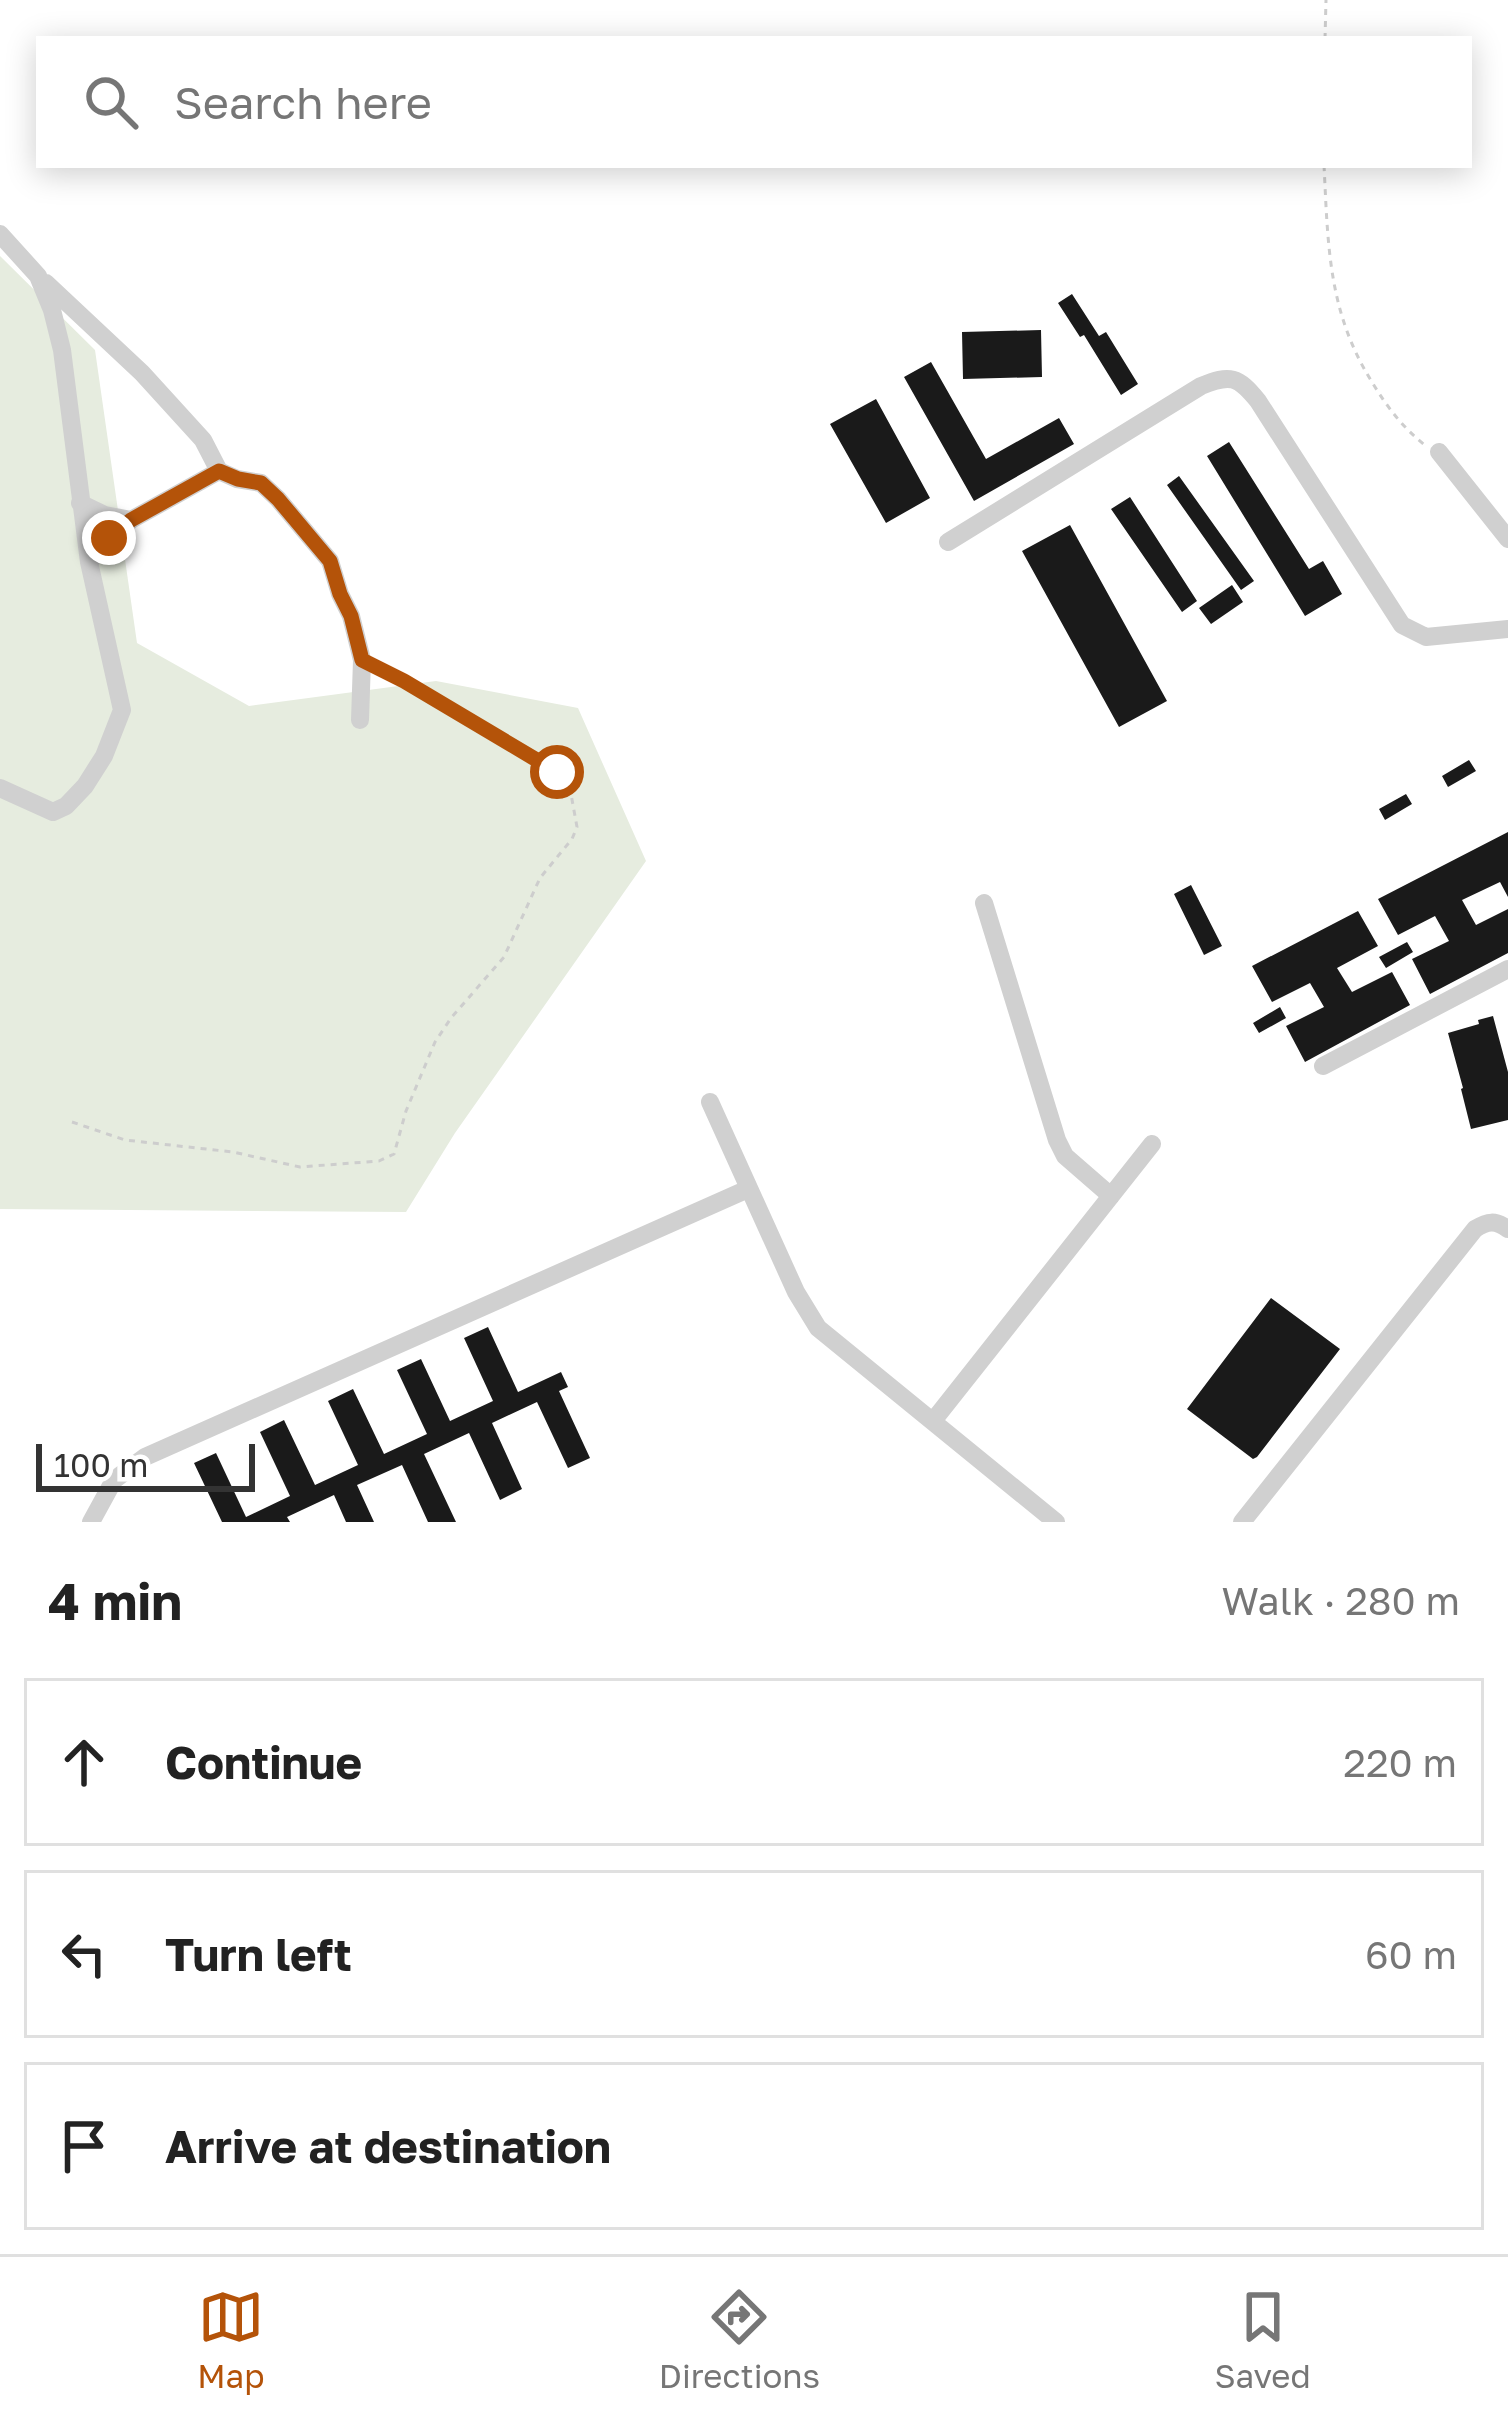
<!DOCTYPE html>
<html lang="en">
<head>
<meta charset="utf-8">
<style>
  body { margin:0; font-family:"Golos Text",sans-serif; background:#f2f2f2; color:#222 }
  .scale { position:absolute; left:36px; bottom:30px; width:219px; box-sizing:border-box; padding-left:12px; border:6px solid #333; border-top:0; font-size:33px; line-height:42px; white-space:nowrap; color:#333; -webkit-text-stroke:9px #fff; paint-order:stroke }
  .stop { position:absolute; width:36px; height:36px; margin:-27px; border:9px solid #b45309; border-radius:50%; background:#fff }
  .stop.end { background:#b45309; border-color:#fff; box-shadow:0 3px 12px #0008 }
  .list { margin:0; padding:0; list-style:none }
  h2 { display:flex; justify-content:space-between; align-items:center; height:156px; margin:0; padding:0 48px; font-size:51px }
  h2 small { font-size:39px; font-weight:400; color:#767676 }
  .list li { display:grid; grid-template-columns:78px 1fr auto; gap:36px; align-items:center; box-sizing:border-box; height:168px; margin:0 24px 24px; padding:0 24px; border:3px solid #e0e0e0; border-radius:0px }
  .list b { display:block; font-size:45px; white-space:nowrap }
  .list em { font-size:39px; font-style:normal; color:#767676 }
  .icon { flex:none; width:66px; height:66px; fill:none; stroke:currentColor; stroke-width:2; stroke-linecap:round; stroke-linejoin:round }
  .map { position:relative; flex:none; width:1508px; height:1522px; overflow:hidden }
  .search { position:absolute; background:#fff; box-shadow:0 6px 30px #0003; left:36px; right:36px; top:36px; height:132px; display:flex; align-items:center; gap:30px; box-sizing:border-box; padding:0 42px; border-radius:0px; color:#767676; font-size:45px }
  .sheet { height:732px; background:#fff }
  nav { display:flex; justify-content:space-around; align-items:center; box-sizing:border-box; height:168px; border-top:3px solid #e0e0e0; background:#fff; font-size:33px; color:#767676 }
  nav a { display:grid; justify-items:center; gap:6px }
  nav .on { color:#b45309 }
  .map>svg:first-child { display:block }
  .green { fill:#e6ecdf }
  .building { fill:#1a1a1a }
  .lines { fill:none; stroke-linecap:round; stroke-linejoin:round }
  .path { stroke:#cdcdcd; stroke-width:3; stroke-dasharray:6 6; stroke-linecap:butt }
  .minor { stroke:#d0d0d0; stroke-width:18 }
  .route { stroke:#b45309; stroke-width:15 }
</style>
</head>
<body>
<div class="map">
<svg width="1508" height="1522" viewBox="0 0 1508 1522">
  <rect width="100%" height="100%" fill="#fff"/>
  <path class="green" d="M0 256 95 350 137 643 249 706 436 681 578 708 646 861 455 1133 406 1212 0 1209Z"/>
  <path class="building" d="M1072 294 1099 336 1106 332 1138 384 1121 395 1084 335 1080 337 1058 303Z
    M1041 330 1042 377 963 379 962 332Z
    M931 362 986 459 1059 418 1074 444 974 501 904 377Z
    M876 399 930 498 886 523 830 424Z
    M1229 442 1309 569 1323 561 1342 594 1305 616 1207 456Z
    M1179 476 1254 581 1241 590 1167 485Z
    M1130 497 1197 601 1182 612 1111 509Z
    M1070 525 1167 701 1119 727 1022 551Z
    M1232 585 1243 602 1211 624 1199 608Z
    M1469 760 1476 771 1448 787 1442 776Z
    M1406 794 1412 804 1385 820 1379 809Z
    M1508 832V897L1500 882 1462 900 1476 925 1508 909V953L1430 994 1412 959 1449 941 1435 916 1398 935 1378 899Z
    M1191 885 1222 946 1204 955 1174 894Z
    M1358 911 1378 946 1337 968 1352 992 1392 972 1410 1005 1305 1062 1286 1026 1324 1007 1310 983 1272 1002 1252 966Z
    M1407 942 1413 952 1386 968 1379 957Z
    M1280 1007 1286 1018 1259 1033 1253 1023Z
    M1493 1016 1508 1072V1120L1471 1129 1461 1089 1463 1088 1448 1033 1479 1024 1478 1020Z
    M1271 1298 1340 1349 1257 1457 1253 1459 1187 1409Z
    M488 1327 518 1392 561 1372 568 1387 559 1391 590 1458 568 1468 537 1402 492 1423 522 1489 500 1500 469 1433 424 1454 456 1522H428L402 1465 357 1485 374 1522H346L334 1495 287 1517 290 1522H222L194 1463 216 1453 246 1517 290 1496 260 1432 284 1420 315 1485 358 1465 328 1401 353 1389 384 1454 427 1434 397 1370 421 1359 450 1421 493 1401 464 1338Z"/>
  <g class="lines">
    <path class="path" d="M1325 39 1326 0
      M1324 165C1328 245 1328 312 1372 382 1387 407 1403 428 1426 446
      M72 1122 125 1140 233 1152 300 1167 379 1161 394 1154 406 1111 435 1042 451 1018 504 957 540 878 572 839 577 827 571 794 557 772 379 669"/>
    <path class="minor" d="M0 234 38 276 52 310 62 350 89 562 122 710 104 756 85 786 66 806 53 812 0 788
      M46 283 142 373 203 440 219 471 237 479 261 483 278 499 330 561 340 594 351 616 362 660 360 720
      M1439 452 1508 539
      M80 503 105 515 131 520
      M948 542 1201 386C1230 374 1238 376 1258 401L1402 625 1426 637 1508 629
      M89 562 109 538 131 520 219 471
      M984 903 1057 1140 1065 1156 1111 1196
      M1323 1066 1508 969
      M710 1102 796 1292 818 1328 1056 1522
      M933 1421 1152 1144
      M91 1522 114 1480 145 1457 748 1189
      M1242 1522 1475 1229C1488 1221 1495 1220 1508 1229"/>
  </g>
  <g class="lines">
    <path class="route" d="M109 538 131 520 219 471 238 479 261 483 278 499 330 561 340 594 351 616 362 660 404 681 557 772"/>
  </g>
</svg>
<div class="scale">100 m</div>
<div class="stop" style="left:557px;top:772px"></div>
<div class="stop end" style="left:109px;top:538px"></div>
<div class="search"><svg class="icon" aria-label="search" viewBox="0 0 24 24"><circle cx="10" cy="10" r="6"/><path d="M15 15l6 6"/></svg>Search here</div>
</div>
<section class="sheet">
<h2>4 min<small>Walk · 280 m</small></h2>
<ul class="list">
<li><svg class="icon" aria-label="ahead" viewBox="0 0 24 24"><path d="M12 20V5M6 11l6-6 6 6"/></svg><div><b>Continue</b></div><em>220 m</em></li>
<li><svg class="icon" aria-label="left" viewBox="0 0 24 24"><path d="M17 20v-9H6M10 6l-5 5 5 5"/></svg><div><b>Turn left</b></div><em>60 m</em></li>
<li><svg class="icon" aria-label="arrive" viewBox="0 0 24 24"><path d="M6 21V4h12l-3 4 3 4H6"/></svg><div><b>Arrive at destination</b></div></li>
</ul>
</section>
<nav>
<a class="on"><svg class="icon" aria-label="map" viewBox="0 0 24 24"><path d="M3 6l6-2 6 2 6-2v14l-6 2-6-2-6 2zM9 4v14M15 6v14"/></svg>Map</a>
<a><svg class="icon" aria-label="directions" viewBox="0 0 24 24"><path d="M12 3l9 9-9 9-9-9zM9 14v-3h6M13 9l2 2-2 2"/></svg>Directions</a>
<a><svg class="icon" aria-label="saved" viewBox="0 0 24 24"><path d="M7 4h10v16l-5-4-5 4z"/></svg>Saved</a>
</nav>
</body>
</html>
